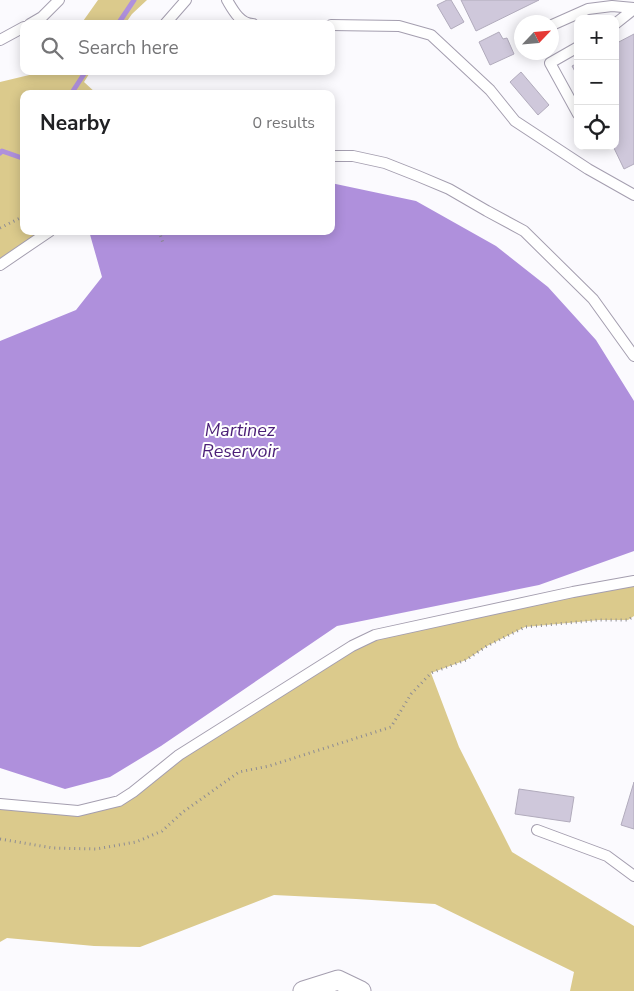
<!DOCTYPE html>
<html lang="en">
<head>
<meta charset="utf-8">
<style>
  body { margin:0; font-family:"Nunito Sans",sans-serif; background:#f6f6f6; color:#202124 }
  .controls { position:absolute; right:15px; top:15px; display:grid; overflow:hidden; border-radius:10px; box-shadow:0 2px 12px #0003 }
  .controls button { width:45px; height:45px; display:grid; place-items:center; padding:0; border:0; border-bottom:1px solid #e0e0e0; background:#fff; color:#202124; font:25px sans-serif }
  .compass { position:absolute; left:514px; top:15px; width:45px; height:45px; border-radius:50%; background:#fff; box-shadow:0 2px 12px #0003; rotate:64deg }
  .list { margin:0; padding:0; list-style:none }
  h2 { display:flex; justify-content:space-between; align-items:center; height:65px; margin:0; padding:0 20px; font-size:21px }
  h2 small { font-size:16px; font-weight:400; color:#757577 }
  .icon { flex:none; width:28px; height:28px; fill:none; stroke:currentColor; stroke-width:2; stroke-linecap:round; stroke-linejoin:round }
  .map { position:relative; flex:none; width:634px; height:991px; overflow:hidden }
  .search { position:absolute; background:#fff; box-shadow:0 2px 12px #0003; left:20px; top:20px; width:315px; height:55px; display:flex; align-items:center; gap:12px; box-sizing:border-box; padding:0 18px; border-radius:10px; color:#757577; font-size:19px }
  .panel { position:absolute; background:#fff; box-shadow:0 2px 12px #0003; left:20px; top:90px; width:315px; height:145px; border-radius:10px }
  .map>svg:first-child { display:block }
  .green { fill:#dbca8c }
  .water { fill:#af90dc }
  .lines { fill:none; stroke-linecap:round; stroke-linejoin:round }
  .stream { stroke:#af90dc; stroke-width:5 }
  .building { fill:#cfc8db; stroke:#b1abbc }
  .lane-casing { stroke:#a49eaf; stroke-width:12 }
  .street-casing { stroke:#a49eaf; stroke-width:21 }
  .path { stroke:#8e8c92; stroke-width:3; stroke-dasharray:1 4; stroke-linecap:butt }
  .lane { stroke:#fff; stroke-width:10 }
  .street { stroke:#fff; stroke-width:19 }
  .labels { text-anchor:middle; dominant-baseline:central; stroke-width:4; stroke-linejoin:round; paint-order:stroke }
  .water-label { font-size:18px; font-style:italic; fill:#4b1f77; stroke:#fff }
</style>
</head>
<body>
<div class="map">
<svg width="634" height="991" viewBox="0 0 634 991">
  <rect width="100%" height="100%" fill="#fbfafe"/>
  <path class="green" d="M98 0H147L132 14 125 24H81Z
    M46 71H91L84 82 97 94H24V231H50L0 265V82Z
    M634 581V616L628 620H599L525 627 487 646 466 660 431 673 459 747 512 852 634 926V991H570L574 972 435 904 356 899 274 895 140 947 94 946 7 938 0 942V804L78 811 119 801 179 755 375 635Z"/>
  <path class="water" d="M331 183 416 201 496 246 548 287 596 340 634 401V551L539 585 337 626 161 746 110 777 65 789 0 768V341L76 310 102 277 89 231H331Z"/>
  <g class="lines">
    <path class="stream" d="M118 24 134 0
      M71 94 86 71
      M0 153 2 151 22 158 24 157"/>
  </g>
  <path class="building" d="M447 0H451L464 22 451 29 437 5Z
    M461 0H539L476 31Z
    M499 32 503 39 507 38 514 54 490 65 479 42Z
    M634 34V164L624 169 613 146H615V44Z
    M578 63V77L572 66Z
    M521 72 549 105 538 115 510 82Z
    M634 782V829L621 825Z
    M519 789 574 797 570 822 515 814Z"/>
  <g class="lines">
    <g class="lane-casing">
      <path id="lane" d="M227 0C233 10 240 24 253 24
        M30 24 42 17 59 0
        M165 24 186 0
        M615 24 634 9
        M331 25 399 26 431 35 490 90 515 121 588 169 634 195
        M552 25 588 9 612 6 634 8
        M521 39H522
        M0 40 24 27
        M578 47 550 63 578 114
        M331 156H353L385 163 418 176 449 189 487 211 524 231 593 299 634 356
        M0 265 50 231
        M0 804 78 811 119 801 133 792 179 755 352 646 375 635 573 592 634 581
        M537 830 607 856 634 876"/>
    </g>
    <g class="street-casing">
      <path id="street" d="M303 991 338 980 361 991"/>
    </g>
    <path class="path" d="M0 228 24 216
      M159 231 163 243
      M0 839 53 848 96 849 136 842 162 831 183 812 239 772 269 766 391 727 411 694 431 673 466 660 487 646 525 627 599 620H628L634 616"/>
    <use href="#lane" class="lane"/>
    <use href="#street" class="street"/>
  </g>
  <g class="labels">
    <g class="water-label">
      <text x="240" y="430">Martinez<tspan x="240" dy="21">Reservoir</tspan></text>
    </g>
  </g>
</svg>
<div class="controls">
<button>+</button>
<button>−</button>
<button><svg class="icon" aria-label="locate" viewBox="0 0 24 24"><circle cx="12" cy="12" r="6"/><path d="M12 2v4M12 18v4M2 12h4M18 12h4"/></svg></button>
</div>
<svg class="compass" viewBox="-18 -18 36 36"><path d="M0-13l5 13h-10z" fill="#e53935"/><path d="M0 13l5-13h-10z" fill="#757577"/></svg>
<div class="search"><svg class="icon" aria-label="search" viewBox="0 0 24 24"><circle cx="10" cy="10" r="6"/><path d="M15 15l6 6"/></svg>Search here</div>
<section class="panel">
<h2>Nearby<small>0 results</small></h2>
<ul class="list">
</ul>
</section>
</div>
</body>
</html>
